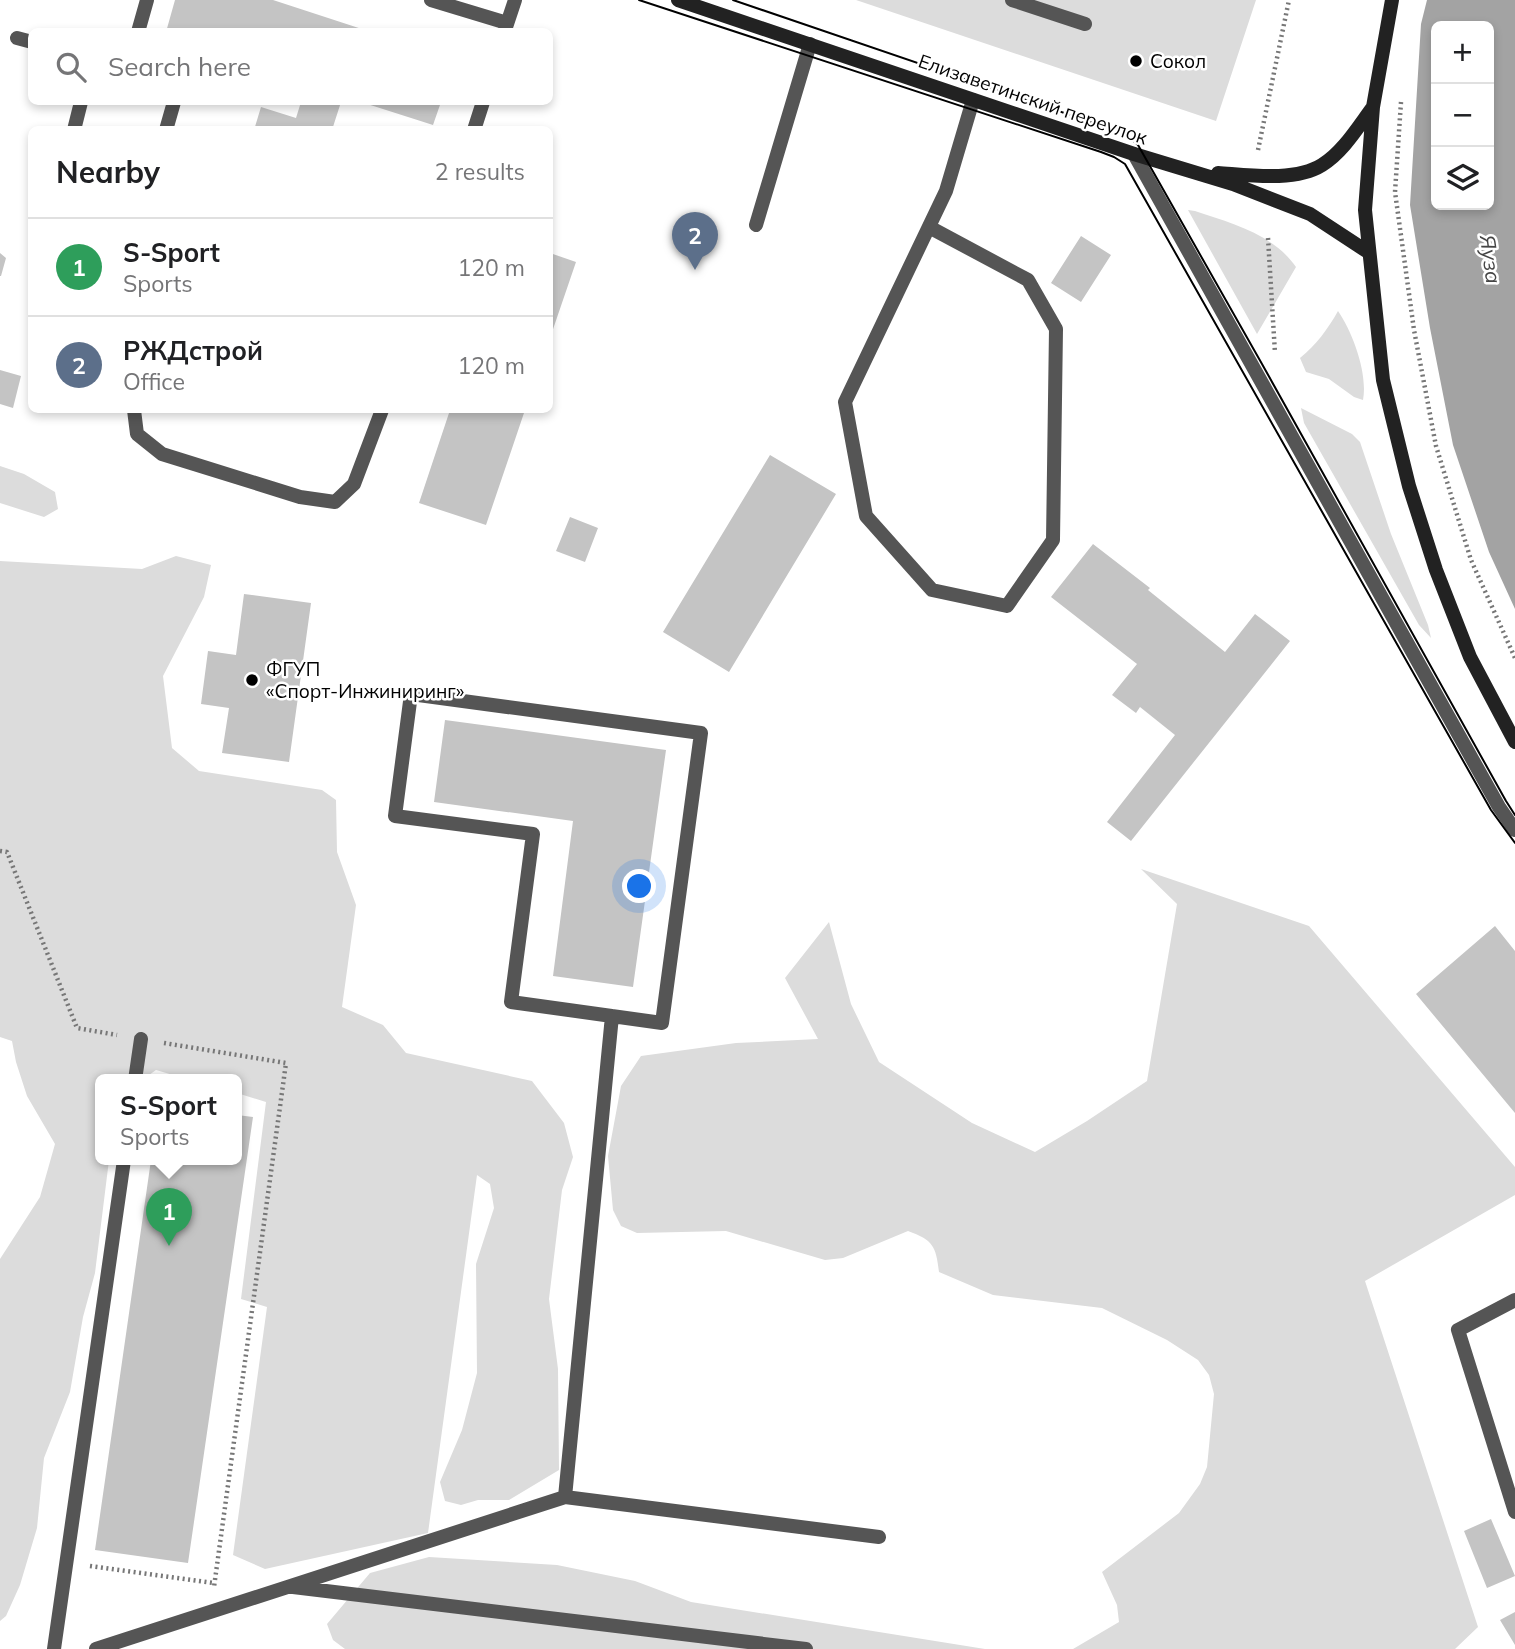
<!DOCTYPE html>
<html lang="en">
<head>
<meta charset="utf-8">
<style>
  body { margin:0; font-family:Mulish,sans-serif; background:#f6f6f6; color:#202124 }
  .controls { position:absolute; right:21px; top:21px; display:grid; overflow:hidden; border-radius:10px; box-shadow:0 4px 10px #0003 }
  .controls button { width:63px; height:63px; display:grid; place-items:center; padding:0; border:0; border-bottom:2px solid #e0e0e0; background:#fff; color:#202124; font:35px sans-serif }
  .you { position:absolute; left:640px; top:887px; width:24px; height:24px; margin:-18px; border:5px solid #fff; border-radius:50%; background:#1a73e8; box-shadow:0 0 0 10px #1a73e833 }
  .badge { display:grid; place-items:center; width:46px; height:46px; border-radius:50%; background:#111827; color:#fff; font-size:23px; font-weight:700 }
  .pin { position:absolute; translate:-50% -58px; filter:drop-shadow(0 2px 4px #0008) }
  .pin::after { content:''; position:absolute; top:37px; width:24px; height:21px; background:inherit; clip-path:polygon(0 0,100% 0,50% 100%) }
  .popup { position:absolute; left:95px; top:1074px; width:147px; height:91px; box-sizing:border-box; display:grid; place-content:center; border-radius:10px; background:#fff; filter:drop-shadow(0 2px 5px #0005); font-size:23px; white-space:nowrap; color:#757577 }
  .popup b { font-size:26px; color:#202124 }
  .popup::after { content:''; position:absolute; left:50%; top:100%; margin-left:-14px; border:14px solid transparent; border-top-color:#fff }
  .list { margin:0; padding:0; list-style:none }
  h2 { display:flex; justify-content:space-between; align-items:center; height:91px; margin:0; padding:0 28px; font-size:30px }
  h2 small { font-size:23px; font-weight:400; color:#757577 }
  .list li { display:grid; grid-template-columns:46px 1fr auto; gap:21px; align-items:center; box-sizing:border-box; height:98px; padding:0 28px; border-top:2px solid #e0e0e0 }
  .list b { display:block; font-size:26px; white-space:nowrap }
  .list p { margin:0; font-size:23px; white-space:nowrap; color:#757577 }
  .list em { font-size:23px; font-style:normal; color:#757577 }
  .icon { flex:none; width:38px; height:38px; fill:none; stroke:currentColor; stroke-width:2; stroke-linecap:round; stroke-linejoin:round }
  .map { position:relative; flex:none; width:1515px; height:1649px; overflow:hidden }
  .search { position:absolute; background:#fff; box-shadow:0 4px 10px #0003; left:28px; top:28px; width:525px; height:77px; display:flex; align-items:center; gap:18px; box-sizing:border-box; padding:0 24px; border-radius:10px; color:#757577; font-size:26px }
  .panel { position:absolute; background:#fff; box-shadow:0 4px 10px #0003; left:28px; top:126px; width:525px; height:287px; border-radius:10px }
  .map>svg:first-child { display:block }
  .green { fill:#dcdcdc }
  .water { fill:#a3a3a3; fill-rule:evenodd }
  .building { fill:#c4c4c4 }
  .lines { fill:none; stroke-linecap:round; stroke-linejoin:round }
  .path { stroke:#777; stroke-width:4.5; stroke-dasharray:2 3.5; stroke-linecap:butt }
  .lane { stroke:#555; stroke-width:14 }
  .street { stroke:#555; stroke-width:14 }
  .secondary { stroke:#222; stroke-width:14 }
  .tram { stroke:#000; stroke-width:2 }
  .poi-dot { fill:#000; stroke:#fff; stroke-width:2.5 }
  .labels { text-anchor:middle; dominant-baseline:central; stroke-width:5; stroke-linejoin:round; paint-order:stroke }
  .poi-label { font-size:19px; fill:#000; stroke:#fff; text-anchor:start }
  .street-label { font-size:19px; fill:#000; stroke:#fff }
  .water-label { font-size:21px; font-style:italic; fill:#444; stroke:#fff }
</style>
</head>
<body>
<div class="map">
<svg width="1515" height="1649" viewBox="0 0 1515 1649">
  <rect width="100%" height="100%" fill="#fff"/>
  <path class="green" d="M856 0H1256L1216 121Z
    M1188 210 1195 211C1231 223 1273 234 1296 267L1257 334Z
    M1338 311C1353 333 1368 374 1363 400L1354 397 1329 379 1306 372 1300 358C1316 345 1328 329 1338 311Z
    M1301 408 1352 434 1360 442 1391 534 1428 625 1431 638 1419 625 1304 423Z
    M0 466 24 474 55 492 58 509 44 517 0 503Z
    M176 556 211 565 204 597 163 676 172 748 199 771 322 790 336 800 337 852 356 905 342 1007 383 1025 406 1053 532 1081 564 1123 573 1157 562 1190 549 1299 558 1369 559 1470 509 1500H478L461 1505 445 1501 440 1482 462 1430 477 1373 476 1264 494 1208 490 1184 477 1175 428 1533 265 1569 233 1555 267 1307 241 1299 266 1102 237 1093V1080H190L156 1070 142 1080H101V1160H109L95 1273 83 1317 70 1392 44 1458 37 1528 20 1585 6 1616 0 1621V1259L40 1197 55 1144 27 1096 16 1062 12 1041 0 1037V561L142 569Z
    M1141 869 1309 926 1515 1167V1195L1365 1281 1478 1627 1455 1649H1073L1119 1622 1117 1605 1102 1572 1179 1513 1200 1484 1207 1467 1214 1394 1209 1375 1198 1360 1167 1340 1102 1308 993 1295 939 1272C936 1246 933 1240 908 1231L843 1258 825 1260 726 1231 637 1233 621 1226 613 1210 608 1156 621 1086 641 1056 736 1043 818 1039 785 978 829 922 851 1004 879 1062 972 1123 1035 1152 1087 1121 1147 1081 1177 904Z
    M429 1557 557 1565 635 1581 691 1602 985 1649H345L333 1640 327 1624 370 1573Z"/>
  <path class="water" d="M1427 0H1515V609L1489 552 1453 445 1430 328 1410 205 1421 24ZM1436 26H1489V205H1436Z"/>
  <path class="building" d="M175 0H273L371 32H166Z
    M301 102H341L332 130H254L261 107 296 118Z
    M361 102H441L433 125Z
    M1081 236 1111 255 1081 302 1051 283Z
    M0 253 6 258 1 276H0Z
    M550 253 576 262 550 338Z
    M0 370 21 376 13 408 0 404Z
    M450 410H525L486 525 419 503Z
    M770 455 836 494 729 672 663 632Z
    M570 517 598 528 585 562 556 551Z
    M1093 544 1150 588 1148 590 1225 652 1255 614 1290 641 1131 841 1107 822 1175 735 1140 707 1136 713 1112 695 1137 664 1051 597Z
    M244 594 311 603 289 762 222 753 229 708 201 704 208 651 236 655Z
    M445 720 666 750 633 987 553 976 573 821 434 802Z
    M1495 926 1515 951V1113L1416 994Z
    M237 1115 253 1117 188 1563 95 1550 151 1160H237Z
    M1491 1519 1515 1576 1487 1588 1464 1531Z
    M1515 1612V1645L1500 1620Z"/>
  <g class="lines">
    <path class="path" d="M1401 102 1395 192 1414 330 1436 446 1471 560 1515 658
      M1258 150 1289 0
      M1268 238 1275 353
      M0 851 7 852 77 1028 117 1035
      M164 1043 286 1063 214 1587
      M90 1566 214 1583"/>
    <path class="lane" d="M431 0 507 23
      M1012 0 1085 24
      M505 30 515 0
      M138 32 147 0
      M17 38 32 42
      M74 130 81 102
      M166 130 174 102
      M474 130 483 102
      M756 225 810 44
      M929 227 1028 280 1056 329 1053 540 1007 606 932 590 866 516 845 402 946 191 973 100
      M134 410 137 434 162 454 300 497 335 502 354 484 382 410
      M411 694 701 733 662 1023 511 1002 533 834 395 816Z
      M135 1080 141 1039
      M1515 1300 1458 1330 1515 1512
      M565 1497 879 1537
      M293 1587 806 1649
      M54 1649 124 1160
      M96 1649 565 1497 612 1016"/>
    <path class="street" d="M1134 154 1499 807 1515 830"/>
    <path class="secondary" d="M678 0 1134 154 1233 184 1310 214 1368 252
      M1392 0 1373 107 1365 210 1383 380 1409 486 1436 570 1470 657 1515 742
      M1218 173C1248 175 1295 182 1322 165 1343 152 1358 127 1373 107"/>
    <path class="tram" d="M639 0 1101 152 1114 157 1125 164 1491 810 1515 843
      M733 0 1117 131 1129 137 1138 145 1262 364 1506 801 1515 815"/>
  </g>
  <g class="poi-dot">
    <circle cx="1136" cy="61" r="7"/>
    <circle cx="252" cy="680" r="7"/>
  </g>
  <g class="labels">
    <g class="poi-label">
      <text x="1150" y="61">Сокол</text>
      <text x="266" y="669">ФГУП<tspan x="266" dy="22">«Спорт-Инжиниринг»</tspan></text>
    </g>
    <g class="street-label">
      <text transform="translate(1033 99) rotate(19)">Елизаветинский переулок</text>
    </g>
    <g class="water-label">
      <text transform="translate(1491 259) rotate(82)">Яуза</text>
    </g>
  </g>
</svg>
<div class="controls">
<button>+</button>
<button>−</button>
<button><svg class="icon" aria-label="layers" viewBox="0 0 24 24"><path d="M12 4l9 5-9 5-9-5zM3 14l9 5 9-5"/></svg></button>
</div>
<div class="you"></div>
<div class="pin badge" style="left:169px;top:1246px;background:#2e9e5b">1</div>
<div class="popup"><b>S-Sport</b>Sports</div>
<div class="pin badge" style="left:695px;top:270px;background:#5c6f8a">2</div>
<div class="search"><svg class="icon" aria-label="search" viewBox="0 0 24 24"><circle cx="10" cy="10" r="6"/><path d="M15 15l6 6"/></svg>Search here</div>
<section class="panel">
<h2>Nearby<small>2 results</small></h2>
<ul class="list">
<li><span class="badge" style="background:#2e9e5b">1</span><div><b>S-Sport</b><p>Sports</p></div><em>120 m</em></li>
<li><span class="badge" style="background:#5c6f8a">2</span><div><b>РЖДстрой</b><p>Office</p></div><em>120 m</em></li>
</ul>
</section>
</div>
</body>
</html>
